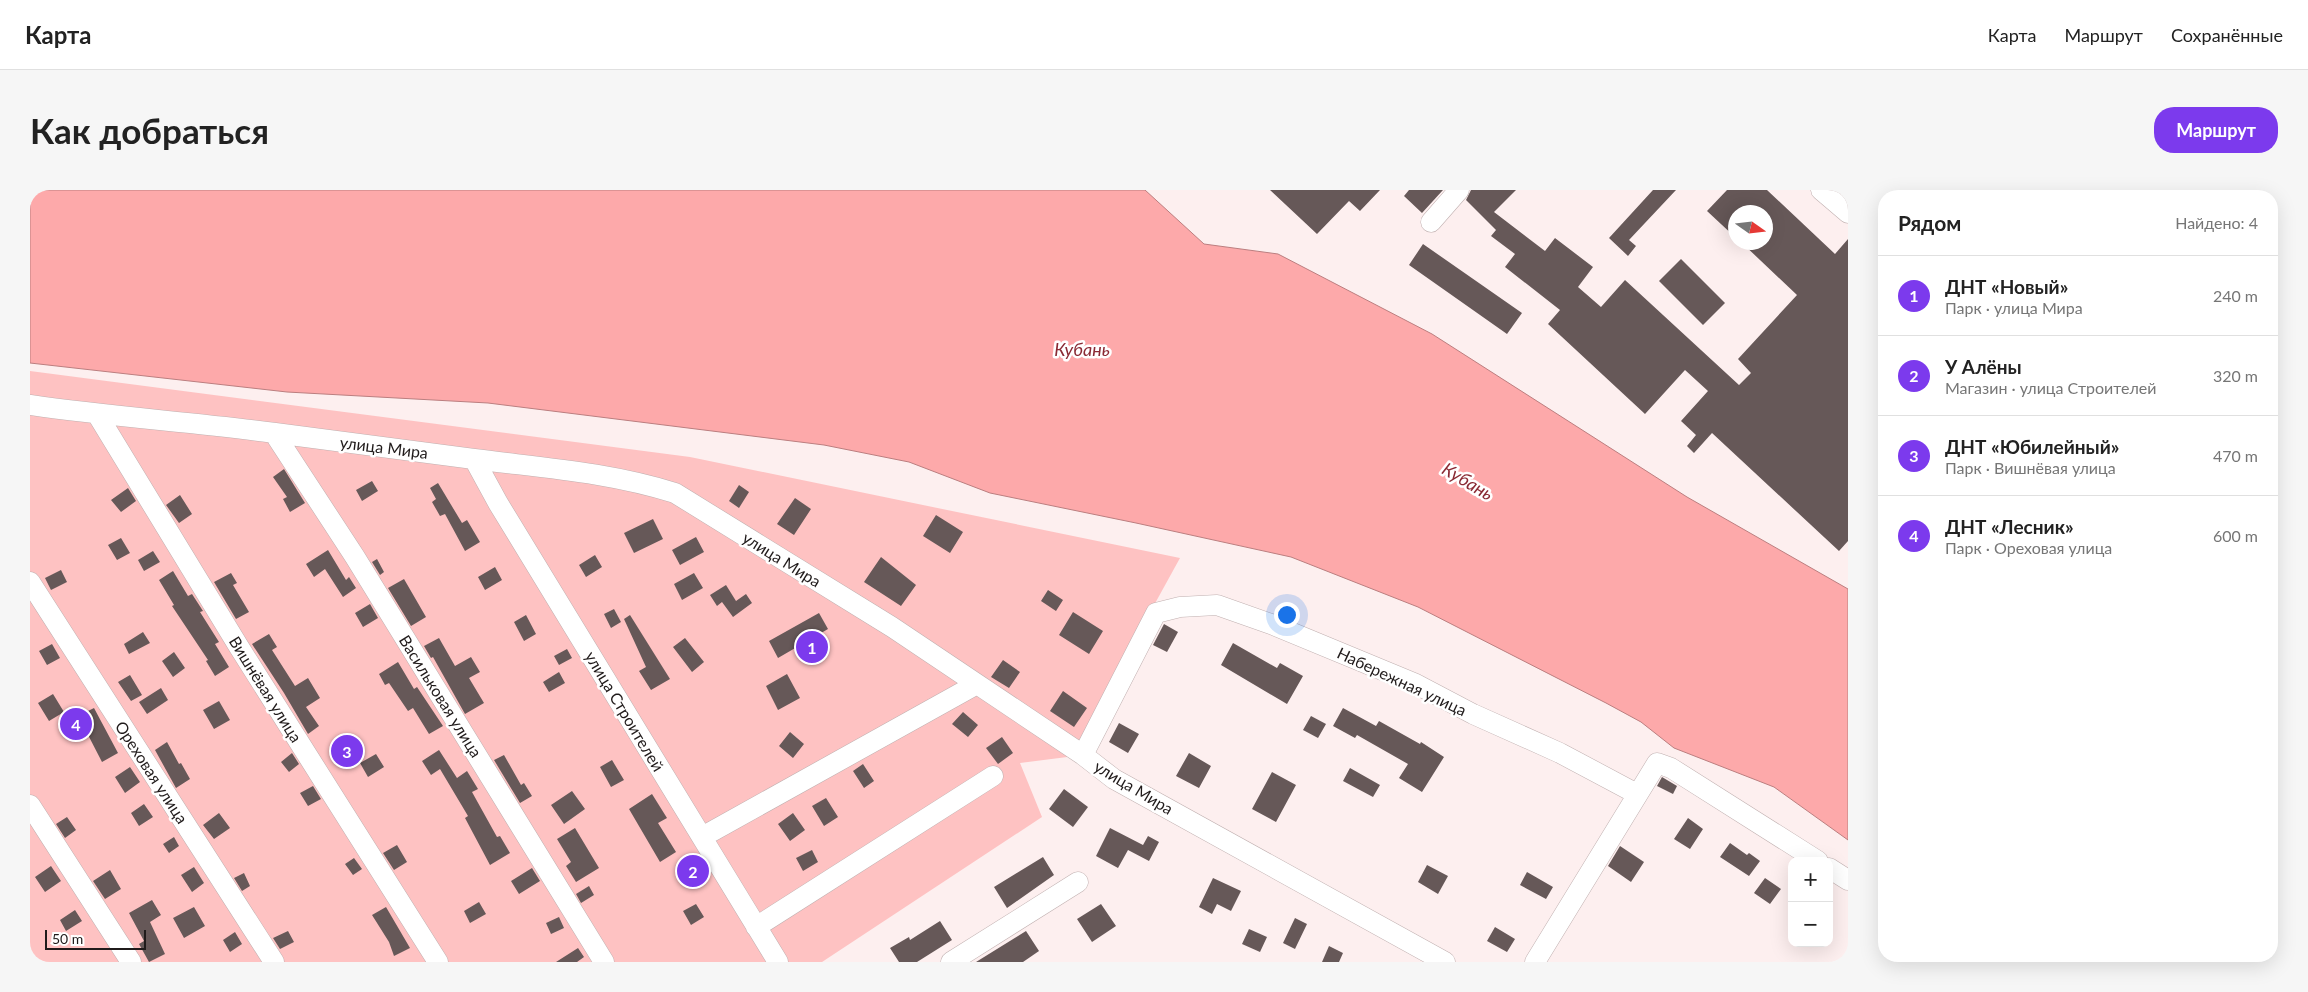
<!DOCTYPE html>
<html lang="ru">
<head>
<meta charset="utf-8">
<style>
  body { margin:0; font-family:Lato,sans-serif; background:#f6f6f6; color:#222 }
  .controls { position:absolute; right:15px; bottom:15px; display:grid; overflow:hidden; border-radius:10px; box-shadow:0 5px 20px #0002 }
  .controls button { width:45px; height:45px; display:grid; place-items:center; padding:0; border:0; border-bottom:1px solid #e0e0e0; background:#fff; color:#222; font:25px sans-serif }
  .compass { position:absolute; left:1698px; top:15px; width:45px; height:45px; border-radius:50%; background:#fff; box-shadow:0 5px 20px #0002; rotate:104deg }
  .scale { position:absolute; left:15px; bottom:12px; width:101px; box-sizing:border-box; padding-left:5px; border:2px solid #201b1b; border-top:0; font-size:14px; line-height:18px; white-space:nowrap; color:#201b1b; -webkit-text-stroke:4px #fff; paint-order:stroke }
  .you { position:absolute; left:1256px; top:424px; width:18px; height:18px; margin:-12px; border:4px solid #fff; border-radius:50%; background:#1a73e8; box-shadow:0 0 0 8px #1a73e833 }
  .badge { display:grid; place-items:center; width:32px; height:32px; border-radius:50%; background:#7c3aed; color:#fff; font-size:16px; font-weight:700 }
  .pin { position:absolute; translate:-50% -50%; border:2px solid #fff; box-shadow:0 1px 5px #0006 }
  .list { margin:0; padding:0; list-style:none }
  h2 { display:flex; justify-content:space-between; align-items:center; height:65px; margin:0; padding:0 20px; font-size:21px }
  h2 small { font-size:16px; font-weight:400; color:#767676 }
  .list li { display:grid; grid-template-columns:32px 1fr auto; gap:15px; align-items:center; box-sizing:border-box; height:80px; padding:0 20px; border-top:1px solid #e0e0e0 }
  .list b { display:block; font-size:19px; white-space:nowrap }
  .list p { margin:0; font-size:16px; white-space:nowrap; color:#767676 }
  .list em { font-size:16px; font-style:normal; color:#767676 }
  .map { position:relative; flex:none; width:1818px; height:772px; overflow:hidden; border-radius:20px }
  header { display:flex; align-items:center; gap:30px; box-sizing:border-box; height:70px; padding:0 25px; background:#fff; border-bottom:1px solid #e0e0e0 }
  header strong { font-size:24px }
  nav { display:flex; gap:28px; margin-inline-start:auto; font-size:18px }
  .intro { display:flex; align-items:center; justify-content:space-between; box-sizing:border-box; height:120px; padding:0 30px }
  h1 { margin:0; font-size:35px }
  .button { padding:12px 22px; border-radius:20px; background:#7c3aed; color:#fff; font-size:18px; font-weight:700 }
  main { display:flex; gap:30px; padding:0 30px }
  aside { flex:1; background:#fff; border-radius:20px; box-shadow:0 5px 20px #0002 }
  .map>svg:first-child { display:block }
  .green { fill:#fec2c2 }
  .water { fill:#fda9aa; stroke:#bb7e7f }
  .building { fill:#665858 }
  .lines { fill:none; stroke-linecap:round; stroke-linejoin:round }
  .minor-casing { stroke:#c0b0b0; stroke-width:21 }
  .minor { stroke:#fff; stroke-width:20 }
  .labels { text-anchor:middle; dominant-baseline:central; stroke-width:5; stroke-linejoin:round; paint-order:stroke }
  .street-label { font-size:16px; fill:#201b1b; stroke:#fff }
  .water-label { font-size:18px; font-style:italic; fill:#8a2a34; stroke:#fff }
</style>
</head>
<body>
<header>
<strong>Карта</strong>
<nav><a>Карта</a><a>Маршрут</a><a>Сохранённые</a></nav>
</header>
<div class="intro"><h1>Как добраться</h1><a class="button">Маршрут</a></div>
<main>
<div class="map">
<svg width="1818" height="772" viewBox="0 0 1818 772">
  <rect width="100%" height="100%" fill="#fdefef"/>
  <path class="green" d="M0 181 660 267 1150 368 1052 546 1053 565 990 573 1012 627 792 772H0Z"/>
  <path class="water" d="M0 0H1115L1174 54 1248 64 1402 144 1657 307 1818 399V650L1744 597 1644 558 1611 532 1576 513 1388 417 1261 367 1106 333 960 303 879 272 794 255 458 213 257 202 0 173Z"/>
  <path class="building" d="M1240 0H1350L1330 21 1319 11 1287 44Z
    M1379 0H1413L1392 23 1374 6Z
    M1441 0H1486L1464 22 1515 61 1525 48 1563 77 1548 97 1571 117 1595 90 1709 195 1721 183 1708 169 1767 105 1711 52H1736V22H1706V48L1677 21 1697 0H1737L1805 64 1818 49V351L1809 361 1682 243 1664 263 1657 256 1666 245 1651 231 1678 201 1655 180 1615 224 1518 134 1530 120 1475 77 1485 64 1461 46 1466 40 1436 10Z
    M1623 0H1646L1599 50 1606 56 1598 66 1579 48Z
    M1393 54 1492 123 1477 144 1379 75Z
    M1651 69 1695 113 1673 135 1629 91Z
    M254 279 275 313 260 322 253 309 257 307 243 287Z
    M342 291 348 301 332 311 326 300Z
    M408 293 432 333 437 330 450 352 435 361 415 324 410 326 402 312 406 309 400 298Z
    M709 295 719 302 709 318 699 311Z
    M98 298 106 311 91 322 81 310Z
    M150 305 162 324 149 333 136 315Z
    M765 308 781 319 764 345 747 334Z
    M906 325 933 342 920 363 893 346Z
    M623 329 633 349 604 363 594 343Z
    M666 347 674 362 650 375 642 360Z
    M91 348 100 363 87 370 78 355Z
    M298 360 316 390 319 387 326 398 313 407 295 379 284 387 276 374Z
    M123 361 130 372 114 381 108 370Z
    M565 365 572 377 556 387 549 375Z
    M851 367 886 395 871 416 834 392Z
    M347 369 354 382 350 385 342 372Z
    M465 377 472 390 455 400 448 387Z
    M31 380 37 392 21 400 15 388Z
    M143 381 158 406 162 404 173 421 170 422 189 452 185 454 199 477 185 486 176 471 178 470 142 416 144 415 129 390Z
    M201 383 207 393 203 395 219 422 206 429 184 392Z
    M664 383 673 398 652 410 644 394Z
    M374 389 396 427 381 436 358 398Z
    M696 395 706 411 716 404 722 413 703 427 692 412 687 416 680 405Z
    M1018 400 1033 410 1026 421 1011 411Z
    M340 414 348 428 333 437 325 423Z
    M584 419 591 432 581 438 574 424Z
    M1043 422 1073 441 1059 464 1029 445Z
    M789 423 798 439 748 468 739 451Z
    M496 425 506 444 494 451 484 432Z
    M600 425 640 489 621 500 609 481 616 477 594 429Z
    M1134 434 1148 442 1137 462 1123 455Z
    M113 442 120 453 99 464 94 454Z
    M239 444 247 457 242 460 265 496 278 488 290 508 276 517 289 536 278 544 254 503 222 454Z
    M409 448 425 476 441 467 450 482 439 488 454 513 435 524 403 467 401 468 394 456Z
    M655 448 674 472 662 482 643 457Z
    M1203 453 1247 478 1250 473 1273 486 1257 514 1191 475Z
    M22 454 30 468 17 475 9 461Z
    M537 459 542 468 529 475 524 466Z
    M144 462 155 478 143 487 132 471Z
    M973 470 990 482 979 498 961 487Z
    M368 472 384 499 387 497 413 536 399 544 383 518 378 521 359 493 355 495 349 484Z
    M529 482 535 493 519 502 513 492Z
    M757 484 770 508 748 520 736 496Z
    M100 485 112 505 101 511 88 492Z
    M131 498 138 510 117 524 109 512Z
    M1033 501 1057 518 1044 537 1020 521Z
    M23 504 34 522 19 531 8 513Z
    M189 511 200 530 184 539 173 520Z
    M64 518 88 563 72 572 56 541 53 542 46 527Z
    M1313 518 1346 536 1349 531 1390 554 1391 552 1414 567 1392 602 1369 588 1378 574 1327 545 1325 548 1303 536Z
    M933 522 948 535 938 547 922 534Z
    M1281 526 1296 534 1288 548 1273 540Z
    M1089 533 1109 544 1098 563 1079 552Z
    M760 542 774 554 763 568 749 556Z
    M972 547 983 563 968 574 956 558Z
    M137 552 149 574 151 573 160 589 146 598 125 560Z
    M409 560 427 588 437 581 448 599 442 602 467 647 470 646 480 663 460 675 435 628 438 626 410 579 401 585 392 571Z
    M262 563 269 574 259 582 251 572Z
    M1159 563 1181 576 1169 598 1146 586Z
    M346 564 354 577 338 587 330 573Z
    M474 565 491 595 494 593 502 606 490 613 464 570Z
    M582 570 594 590 581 597 570 577Z
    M833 574 844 591 834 598 823 581Z
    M100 577 110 592 95 603 85 587Z
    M1320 578 1350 595 1343 607 1313 591Z
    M1242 582 1266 595 1246 632 1222 619Z
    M1632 587 1647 596 1643 604 1627 596Z
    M283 596 291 609 278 616 270 603Z
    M1034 599 1058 617 1043 637 1019 619Z
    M542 601 555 619 534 634 521 615Z
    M622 604 637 628 628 633 646 662 630 672 599 619Z
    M796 608 808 627 794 636 782 616Z
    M114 614 123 627 109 636 101 623Z
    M189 623 200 638 184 649 173 635Z
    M763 623 775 640 760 651 748 634Z
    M37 627 46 640 35 648 26 634Z
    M1658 628 1673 639 1660 659 1644 649Z
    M545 638 569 678 546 692 536 676 541 672 527 649Z
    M1080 638 1113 655 1118 646 1129 652 1119 671 1098 660 1088 678 1066 666Z
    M144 647 149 656 139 663 133 654Z
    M1700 653 1717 665 1719 663 1730 671 1719 686 1690 667Z
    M367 655 377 672 364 680 353 663Z
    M1590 656 1614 672 1601 692 1578 676Z
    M782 660 788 672 773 681 766 668Z
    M1013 667 1024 685 977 718 964 697Z
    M324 668 332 679 323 685 315 674Z
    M1397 675 1418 686 1408 704 1388 692Z
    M21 676 31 691 15 702 5 687Z
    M164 677 174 693 162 702 151 685Z
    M502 678 510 691 489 704 481 691Z
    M80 680 91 699 75 709 63 691Z
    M1497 682 1523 697 1516 709 1490 695Z
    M214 683 220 696 212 701 204 688Z
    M1183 688 1211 701 1201 721 1187 714 1182 724 1169 717Z
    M1735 688 1751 699 1740 714 1724 703Z
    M559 696 564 705 551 713 546 704Z
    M122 710 131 725 120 732 135 764 119 772 109 754 114 751 99 723Z
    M449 712 456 724 440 733 434 721Z
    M666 714 674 727 661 735 653 721Z
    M1071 714 1086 736 1062 752 1047 729Z
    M164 717 175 736 154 748 143 728Z
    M356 717 380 758 364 766 359 752 342 725Z
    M45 720 52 731 36 741 30 730Z
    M529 727 534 738 521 744 516 733Z
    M1265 728 1277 734 1265 759 1253 753Z
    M910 731 922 750 887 772H869L860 758 879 747 880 750Z
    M1465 737 1485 749 1477 762 1457 751Z
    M1219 739 1237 747 1230 762 1212 754Z
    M258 741 264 752 250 759 243 748Z
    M996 741 1009 761 993 772H946Z
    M205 742 212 754 200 762 193 750Z
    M1299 756 1313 763 1309 772H1292Z
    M548 758 554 767 547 772H526Z"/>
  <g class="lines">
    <g class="minor-casing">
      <path id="minor" d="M1791 0 1818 23
        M1401 32 1429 0
        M0 215C81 227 163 232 245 243 311 251 378 261 444 269 514 278 578 282 645 303L862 437 1053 565 1084 589 1415 772
        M67 224 209 457 408 772
        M244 243 325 367 574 772
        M444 269 468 313 748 772
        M0 392 244 772
        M1053 565 1126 423 1150 417 1187 415 1241 434 1386 494 1443 524 1530 563 1607 604
        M0 615 101 772
        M672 647 947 494
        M1799 678 1818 690
        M726 737 963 586
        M921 772 1048 692
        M1505 772 1627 573 1641 578 1788 671"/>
    </g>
    <use href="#minor" class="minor"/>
  </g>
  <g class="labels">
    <g class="street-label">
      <text transform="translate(354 257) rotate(7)">улица Мира</text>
      <text transform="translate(752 369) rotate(32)">улица Мира</text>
      <text transform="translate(1372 491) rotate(25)">Набережная улица</text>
      <text transform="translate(236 499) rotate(58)">Вишнёвая улица</text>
      <text transform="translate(411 506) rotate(58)">Васильковая улица</text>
      <text transform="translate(595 521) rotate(59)">улица Строителей</text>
      <text transform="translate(122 582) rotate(57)">Ореховая улица</text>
      <text transform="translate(1104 597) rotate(31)">улица Мира</text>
    </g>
    <g class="water-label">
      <text x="1052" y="159">Кубань</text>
      <text transform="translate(1438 291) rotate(31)">Кубань</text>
    </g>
  </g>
</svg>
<div class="controls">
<button>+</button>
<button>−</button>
</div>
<svg class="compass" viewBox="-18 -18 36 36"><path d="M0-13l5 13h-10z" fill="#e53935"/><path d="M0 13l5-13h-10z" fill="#767676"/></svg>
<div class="scale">50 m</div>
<div class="you"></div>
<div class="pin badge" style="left:782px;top:457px">1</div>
<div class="pin badge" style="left:663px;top:681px">2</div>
<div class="pin badge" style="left:317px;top:561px">3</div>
<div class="pin badge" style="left:46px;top:534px">4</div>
</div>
<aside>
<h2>Рядом<small>Найдено: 4</small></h2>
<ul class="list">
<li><span class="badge">1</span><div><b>ДНТ «Новый»</b><p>Парк · улица Мира</p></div><em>240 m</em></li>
<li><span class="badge">2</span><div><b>У Алёны</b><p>Магазин · улица Строителей</p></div><em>320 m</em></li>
<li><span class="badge">3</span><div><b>ДНТ «Юбилейный»</b><p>Парк · Вишнёвая улица</p></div><em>470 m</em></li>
<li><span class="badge">4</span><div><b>ДНТ «Лесник»</b><p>Парк · Ореховая улица</p></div><em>600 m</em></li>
</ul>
</aside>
</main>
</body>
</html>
